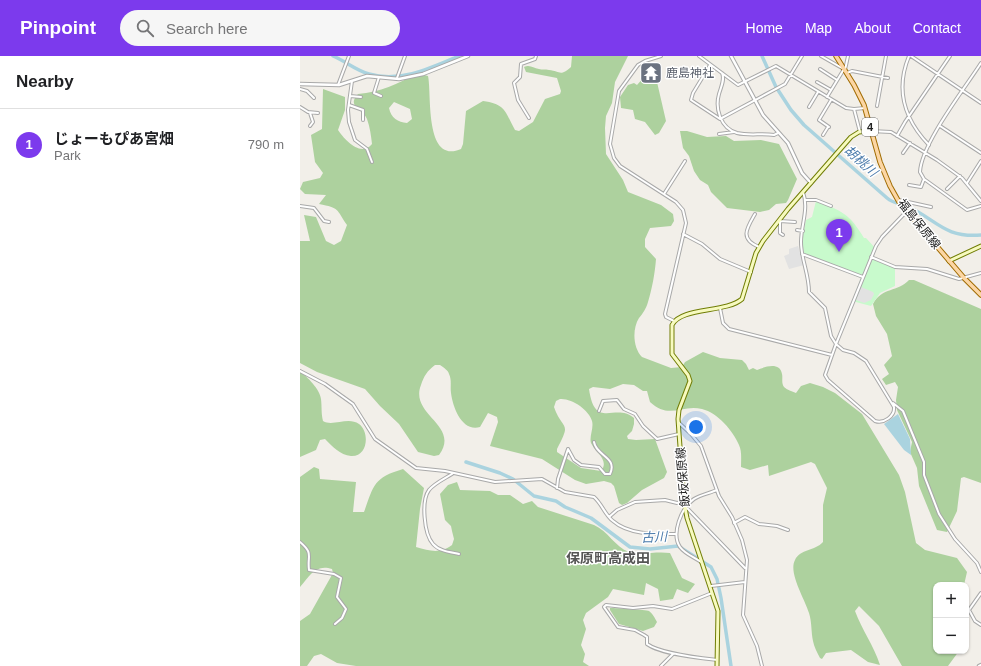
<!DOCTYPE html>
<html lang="en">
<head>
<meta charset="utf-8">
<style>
  body { margin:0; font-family:Arial,"Noto Sans JP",sans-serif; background:#f6f6f6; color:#202124 }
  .controls { position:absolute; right:12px; bottom:12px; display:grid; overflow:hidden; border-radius:8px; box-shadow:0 1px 3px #0004 }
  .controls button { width:36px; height:36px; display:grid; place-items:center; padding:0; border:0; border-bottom:1px solid #e0e0e0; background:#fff; color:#202124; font:20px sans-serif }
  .you { position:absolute; left:396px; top:371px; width:14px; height:14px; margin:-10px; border:3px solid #fff; border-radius:50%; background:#1a73e8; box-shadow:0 0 0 6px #1a73e833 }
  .badge { display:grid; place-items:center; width:26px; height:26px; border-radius:50%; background:#7c3aed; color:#fff; font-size:13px; font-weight:700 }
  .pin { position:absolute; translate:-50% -33px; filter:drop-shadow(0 1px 2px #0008) }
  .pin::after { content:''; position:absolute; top:21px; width:14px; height:12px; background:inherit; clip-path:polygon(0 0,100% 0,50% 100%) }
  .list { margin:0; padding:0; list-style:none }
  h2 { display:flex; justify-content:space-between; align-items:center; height:52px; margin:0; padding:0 16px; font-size:17px }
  h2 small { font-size:13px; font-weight:400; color:#757577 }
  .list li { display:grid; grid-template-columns:26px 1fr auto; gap:12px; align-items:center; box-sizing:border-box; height:72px; padding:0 16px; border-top:1px solid #e0e0e0 }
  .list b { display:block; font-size:15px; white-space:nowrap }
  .list p { margin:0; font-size:13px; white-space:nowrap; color:#757577 }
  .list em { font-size:13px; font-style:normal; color:#757577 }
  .icon { flex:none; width:22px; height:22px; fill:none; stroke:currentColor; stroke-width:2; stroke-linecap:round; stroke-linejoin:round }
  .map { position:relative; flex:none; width:681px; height:610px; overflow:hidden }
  header { display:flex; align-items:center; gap:24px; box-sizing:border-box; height:56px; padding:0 20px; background:#7c3aed; color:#fff }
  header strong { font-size:19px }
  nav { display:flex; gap:22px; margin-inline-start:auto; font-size:14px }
  .search { width:280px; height:36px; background:#f6f6f6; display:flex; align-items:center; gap:10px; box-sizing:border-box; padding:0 14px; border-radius:22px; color:#757577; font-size:15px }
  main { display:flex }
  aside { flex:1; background:#fff }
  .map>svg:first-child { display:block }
  .forest { fill:#add19e; fill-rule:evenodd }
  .park { fill:#c8facc }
  .parking { fill:#e2e2e2 }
  .water { fill:#aad3df }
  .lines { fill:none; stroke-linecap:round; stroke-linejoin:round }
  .river { stroke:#aad3df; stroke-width:3.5 }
  .minor-casing { stroke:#a9a9a9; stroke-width:4 }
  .tertiary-casing { stroke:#a9a9a9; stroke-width:4.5 }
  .secondary-casing { stroke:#707d05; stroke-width:5 }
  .primary-casing { stroke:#a06b00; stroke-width:5.5 }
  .minor { stroke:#fff; stroke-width:2 }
  .tertiary { stroke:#fff; stroke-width:2.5 }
  .secondary { stroke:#f7fabf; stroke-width:3 }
  .primary { stroke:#fcd6a4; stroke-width:3.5 }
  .labels { text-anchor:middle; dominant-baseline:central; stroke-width:3; stroke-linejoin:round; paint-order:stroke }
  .shield { fill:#fff; stroke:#646464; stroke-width:1 }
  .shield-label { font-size:11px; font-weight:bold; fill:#222 }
  .worship-label { font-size:12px; fill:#5b616d; stroke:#fff; text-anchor:start }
  .street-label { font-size:12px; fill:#222; stroke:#fff }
  .water-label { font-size:13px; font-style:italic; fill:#4a7aab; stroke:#fff }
  .quarter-label { font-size:14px; font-weight:bold; fill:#555; stroke:#fff }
</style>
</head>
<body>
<header>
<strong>Pinpoint</strong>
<div class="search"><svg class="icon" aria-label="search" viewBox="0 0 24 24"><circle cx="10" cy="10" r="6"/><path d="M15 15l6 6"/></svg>Search here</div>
<nav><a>Home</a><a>Map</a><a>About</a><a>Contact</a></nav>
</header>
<main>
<aside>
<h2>Nearby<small></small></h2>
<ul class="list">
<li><span class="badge">1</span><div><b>じょーもぴあ宮畑</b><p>Park</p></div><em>790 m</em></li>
</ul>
</aside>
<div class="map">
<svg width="681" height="610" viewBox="0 0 681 610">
  <rect width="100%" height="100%" fill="#f2efe9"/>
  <path class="forest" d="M272 0H328L315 26 312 47 306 60 305 72 306 98 323 124 328 136 361 149 373 158 374 165 371 170 350 172 345 183V191L356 203C355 217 352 233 348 246 346 253 343 257 339 262 332 273 333 292 342 301L371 312 382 311 385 306 403 296 420 302 442 304 446 308 449 314 453 312 457 314C464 311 480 305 482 318 483 322 481 327 484 331 487 334 492 335 496 337L501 330 510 327 523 331 535 337 562 358 599 419 605 436 616 487 625 494 657 502 667 516 664 529H636V595H659L648 610H602L579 570 559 550 555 555C562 574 574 590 580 609L568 606 551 594 526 597 522 603 520 602C517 596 514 591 513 585 511 576 512 566 509 557 505 543 488 517 495 504 500 493 515 495 523 486V449L527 432 515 408 511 406 469 420 468 409 450 414 441 411C441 404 442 395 439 389 433 375 418 357 402 353 382 348 369 364 350 346L347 335H343L334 329 323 328 310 333 293 331 289 333C295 375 315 346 334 362V368L332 375 327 380 328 383 336 384 355 383 367 416 364 422 342 434 327 447 322 449 319 447 314 430 311 427 304 425 286 428 275 424 242 403 190 390 198 366 197 361 188 357 180 371C162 376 153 352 151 337 150 331 152 324 149 318 148 314 144 312 140 309H135C127 315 124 320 121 329 109 359 161 369 139 399L134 400 118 396 99 368 80 350 65 333 17 316 0 307V185H10L4 159 16 161 26 185 34 189 41 185 47 169C36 153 40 152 19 148L26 139 5 138 0 133 3 126 20 122 23 117 15 106 11 79 22 73 23 33 45 41V54L38 74C44 83 61 102 72 88 71 80 70 71 67 63 63 53 46 51 58 38 80 36 98 28 117 17L128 20C132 37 124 109 161 93L163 88 166 55 183 45C206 48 205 56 215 74L219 75 233 66 245 43 260 38 261 35 257 22 226 16 224 11C230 8 233 12 239 13 242 14 245 13 249 14 260 15 260 21 271 11ZM94 46 110 53 112 63 107 67C98 66 91 62 89 52ZM260 343C272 342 289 354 292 365 294 372 289 381 291 387 295 396 310 404 301 415L281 412 257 396V393C272 364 263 376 254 351L256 345Z
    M350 20 357 26 366 65 359 77 355 79 345 66 335 63 333 54 321 52 320 41 328 29 334 27 337 29 344 21Z
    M380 75H387L407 81 426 80 434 85 461 84 479 88 497 123 488 144 486 147 476 148 469 154 460 156 427 152 411 136 408 129 400 124 394 115 389 100 383 92Z
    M609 224H614L681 253V427L664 421 661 422 657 455 647 476 637 474 619 430 617 412 610 396 612 386 597 354 596 344 598 331 595 326 586 329 582 323 589 318 584 309 592 300 587 278 576 260 573 248C582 231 598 236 609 224Z
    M0 315C7 321 20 333 21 343 22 351 21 357 23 365 33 371 48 360 59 368 70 376 68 401 51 400 40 399 32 390 25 383L20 384 16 394 0 401Z
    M14 411 19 413 20 423 56 426 53 456H64C74 429 73 422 103 413L124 432 120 453 116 491C130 495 140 498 152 489L154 483 152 475 151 470 145 464 140 438 148 429 157 426 160 434 190 435 198 439H210L223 448 232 445 238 451 294 469C308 475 315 491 329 496 342 499 357 495 370 497L382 522 395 528 388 537 377 533 373 543 360 545 358 533 346 527 344 539 313 533 308 541 286 557 283 564 286 573 281 589 285 598 283 606 289 610H56L37 607 21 598 14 600 7 610H0V565L10 558 33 517 32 513C15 508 10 520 0 531V421Z
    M310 552C316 552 346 554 349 555 352 557 355 562 357 566L354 571 343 575 319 568 310 554Z"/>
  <path class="park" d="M516 145C542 155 549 157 564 182H566L576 193 573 201 595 212V230L580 237 571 250 552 245 561 222 504 199 502 184 506 164 512 161Z"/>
  <path class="parking" d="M498 190 504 209 489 213 484 200 489 198V193Z
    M561 231 573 236 574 238 571 244 564 247 556 244Z"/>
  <path class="water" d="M598 358 610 383 611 399 604 394 584 368Z"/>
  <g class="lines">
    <path class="river" d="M33 0C45 5 57 15 69 18 100 27 131 12 159 0
      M462 0 476 31 491 54 504 69 587 142C594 148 600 147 607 150 637 164 644 182 681 179
      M166 406 200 417 213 423 234 440 256 445 265 451 291 462 330 491 350 493 378 490 411 511 417 523 421 542 431 610"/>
    <g class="minor-casing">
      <path id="minor" d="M361 0 345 5 338 9 319 35 310 88 314 102 320 110 376 146 383 154 386 167 365 258 366 261 374 265
        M399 0 438 29 476 10 546 52 554 53 560 76
        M521 0 542 12
        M609 0C595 34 604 63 629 89
        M611 0 681 47
        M681 7C665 32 621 88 620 116L624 123 667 154 681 150
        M410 9 393 37 391 44 420 63 485 28 502 0
        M520 13 537 24
        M545 14 548 0
        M422 17C425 23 421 31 419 38 415 52 420 72 437 77 449 80 462 77 474 79L478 77
        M547 17 552 15 588 22
        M79 21 74 37 81 40
        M97 22 105 0
        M52 25 48 54 49 66 55 84 67 93 72 106
        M517 26 531 34
        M38 29 49 0
        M0 33 7 35 14 42
        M50 40 61 41
        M527 41 544 13
        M49 49 63 54V64
        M577 50 586 0
        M0 51 8 56 18 57
        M509 51 518 36
        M554 53 565 52
        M10 57 13 66 10 70
        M229 62 218 44 214 27 220 21 221 8 235 3 236 0
        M640 70 681 97
        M529 71 519 64 531 44
        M571 75 591 76 637 104 662 122 681 145
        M419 78 434 76
        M523 79 528 71
        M597 80 605 66 650 0
        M603 97 610 87
        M667 127 681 105
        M609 129 621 131 624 123
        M647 133 660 120
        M503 136C509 153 501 169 501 186 501 203 509 218 509 236L525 252 531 280 536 288 525 319 528 324 575 365C584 368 595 360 594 351L566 305 554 297 543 294 536 288 576 190 582 181 606 156
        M364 138 385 105
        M505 144H516L531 150
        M599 144 631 151
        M0 150 14 152 24 165 29 166
        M455 158C447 172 439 183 459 191
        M480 164V177L483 179
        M480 165 495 166
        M497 174 503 175
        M383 178 402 188 420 203 451 216
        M502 198 563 221
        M571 201 595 211 627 213 659 223 681 217
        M420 252 423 267 429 273 532 299
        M0 315 25 328 53 348 75 383 116 412 145 415 195 426 242 423 265 436 294 441C302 448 305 459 313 465 329 479 356 478 375 478
        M593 347 603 355 624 406V419L639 458 655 483 677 507 681 516
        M299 355 303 345 317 344 324 353 335 358 343 370 357 383 379 378
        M378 366 391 378 401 390 419 440 432 461 442 484 447 504 443 559 457 590 462 610
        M152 418C144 423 135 427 129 434 121 445 124 478 133 488 139 495 150 496 159 498
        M257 432 258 423 268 393 274 404 281 409 299 411 305 418H310C318 401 296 400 294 386
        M387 452 445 512
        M309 461 317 454 335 446 365 444 377 447 384 446
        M434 467 445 461 459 468 477 470 488 474
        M0 486C14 498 7 499 9 514L34 518 41 522 37 541 46 553 42 562 35 568
        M401 506C394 501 385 498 380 491 371 478 381 452 394 443 400 439 410 437 417 434
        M411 530 445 526
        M412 537 372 553 353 550 333 552 306 549 304 551 318 571 335 574 344 579 347 581V588C361 598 399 602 417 604
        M681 537 669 554 675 565 681 569
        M361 610 373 598"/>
    </g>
    <g class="tertiary-casing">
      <path id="tertiary" d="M431 0 463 59 488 87 502 117 511 127
        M0 28 39 29 67 20 99 23 123 18 168 0
        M679 610 681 609"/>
    </g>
    <g class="secondary-casing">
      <path id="secondary" d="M649 205 681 190
        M417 610 418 555 387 462 384 446 378 363 379 354 390 325 388 319 372 298V269C381 251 426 257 442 243L456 197 463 185 488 153 551 81 559 76 571 75"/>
    </g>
    <g class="primary-casing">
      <path id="primary" d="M536 0 554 29 564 49 580 106 590 130 599 146 664 222 681 239"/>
    </g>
    <use href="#minor" class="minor"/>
    <use href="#tertiary" class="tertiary"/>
    <use href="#secondary" class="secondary"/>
    <use href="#primary" class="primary"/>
  </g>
  <defs>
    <g id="temple-square" transform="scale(1.15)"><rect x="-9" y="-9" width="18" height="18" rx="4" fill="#6b7280" stroke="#fff"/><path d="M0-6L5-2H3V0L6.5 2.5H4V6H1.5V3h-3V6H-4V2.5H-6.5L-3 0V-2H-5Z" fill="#fff"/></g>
  </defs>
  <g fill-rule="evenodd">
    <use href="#temple-square" x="351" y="17"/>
  </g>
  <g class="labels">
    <rect class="shield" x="562" y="62" width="16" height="18" rx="3"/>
    <g class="shield-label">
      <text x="570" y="71">4</text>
    </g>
    <g class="worship-label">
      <text x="366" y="17">鹿島神社</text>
    </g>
    <g class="street-label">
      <text transform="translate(619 168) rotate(51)">福島保原線</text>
      <text transform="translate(383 421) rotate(-95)">飯坂保原線</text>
    </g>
    <g class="water-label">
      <text transform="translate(561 105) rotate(42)">胡桃川</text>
      <text transform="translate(354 481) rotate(-2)">古川</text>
    </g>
    <g class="quarter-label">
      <text x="308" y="502">保原町高成田</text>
    </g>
  </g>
</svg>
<div class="controls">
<button>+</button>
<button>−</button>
</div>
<div class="you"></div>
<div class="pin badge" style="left:539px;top:196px">1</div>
</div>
</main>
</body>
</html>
